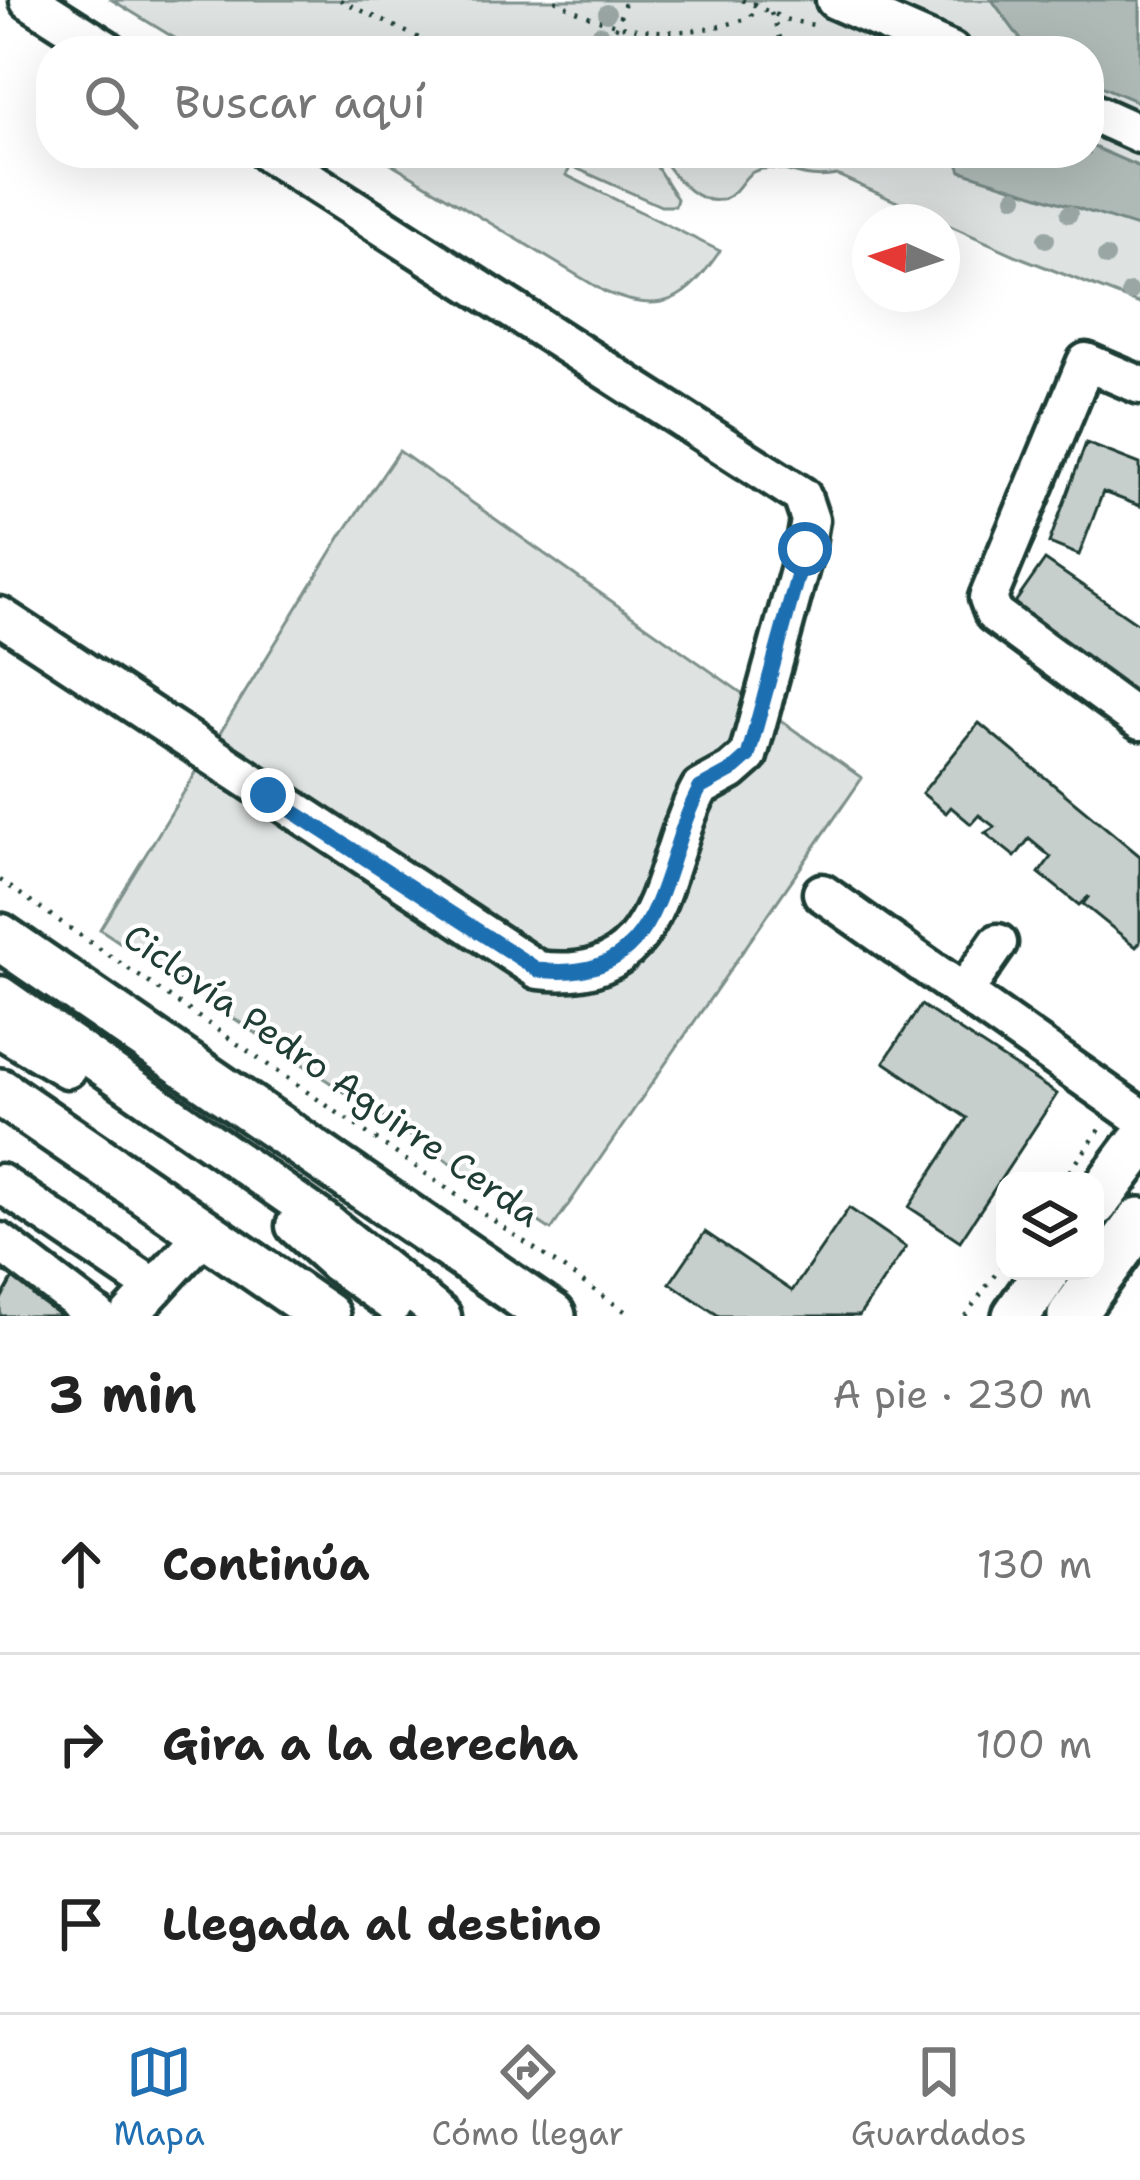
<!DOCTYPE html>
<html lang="es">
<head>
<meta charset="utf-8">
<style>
  body { margin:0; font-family:"Shantell Sans",sans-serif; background:#f6f6f6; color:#222 }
  .controls { position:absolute; right:36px; bottom:36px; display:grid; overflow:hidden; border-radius:24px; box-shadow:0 12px 48px #0002 }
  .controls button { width:108px; height:108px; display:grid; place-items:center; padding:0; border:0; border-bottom:3px solid #e0e0e0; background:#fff; color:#222; font:60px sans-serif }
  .compass { position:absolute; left:852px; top:204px; width:108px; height:108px; border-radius:50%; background:#fff; box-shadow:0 12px 48px #0002; rotate:273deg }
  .stop { position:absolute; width:36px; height:36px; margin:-27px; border:9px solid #1f6fb2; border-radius:50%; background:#fff }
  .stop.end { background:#1f6fb2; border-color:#fff; box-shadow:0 3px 12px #0008 }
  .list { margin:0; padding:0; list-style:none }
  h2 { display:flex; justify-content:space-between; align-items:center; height:156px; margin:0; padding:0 48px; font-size:51px }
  h2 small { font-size:39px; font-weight:400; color:#767676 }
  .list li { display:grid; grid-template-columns:78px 1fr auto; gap:36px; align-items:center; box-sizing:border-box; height:180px; padding:0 48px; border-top:3px solid #e0e0e0 }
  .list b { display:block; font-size:45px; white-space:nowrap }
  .list em { font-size:39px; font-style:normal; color:#767676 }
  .icon { flex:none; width:66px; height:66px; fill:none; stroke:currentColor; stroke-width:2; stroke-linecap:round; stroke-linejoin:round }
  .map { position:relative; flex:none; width:1140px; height:1316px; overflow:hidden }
  .search { position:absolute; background:#fff; box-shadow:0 12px 48px #0002; left:36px; right:36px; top:36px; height:132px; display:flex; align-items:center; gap:30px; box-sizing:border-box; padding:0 42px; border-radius:48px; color:#767676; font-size:45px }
  .sheet { height:696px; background:#fff }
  nav { display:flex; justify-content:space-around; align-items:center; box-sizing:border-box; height:168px; border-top:3px solid #e0e0e0; background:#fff; font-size:33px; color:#767676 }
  nav a { display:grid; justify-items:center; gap:6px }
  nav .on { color:#1f6fb2 }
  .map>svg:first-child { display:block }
  .green { fill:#dee3e2; stroke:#7e908b; stroke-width:3 }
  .water { fill:#afbab7; stroke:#758883; stroke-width:3 }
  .building { fill:#c7cfcc; stroke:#1f3d34; stroke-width:3 }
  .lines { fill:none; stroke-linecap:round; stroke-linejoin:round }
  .minor-casing { stroke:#1f3d34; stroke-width:45 }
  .major-casing { stroke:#1f3d34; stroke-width:54 }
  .path { stroke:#1f3d34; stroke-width:4.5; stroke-dasharray:3 9; stroke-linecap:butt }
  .minor { stroke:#fff; stroke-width:36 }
  .major { stroke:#fff; stroke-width:45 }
  .tree { fill:#99a6a3 }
  .route { stroke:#1f6fb2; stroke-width:15 }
  .labels { text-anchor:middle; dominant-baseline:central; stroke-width:9; stroke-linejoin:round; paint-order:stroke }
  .street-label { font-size:36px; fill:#1f3d34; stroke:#fff }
</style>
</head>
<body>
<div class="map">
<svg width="1140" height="1316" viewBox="0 0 1140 1316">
  <rect width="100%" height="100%" fill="#fff"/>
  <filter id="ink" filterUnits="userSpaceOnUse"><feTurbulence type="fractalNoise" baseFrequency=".00833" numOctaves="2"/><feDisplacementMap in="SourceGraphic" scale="24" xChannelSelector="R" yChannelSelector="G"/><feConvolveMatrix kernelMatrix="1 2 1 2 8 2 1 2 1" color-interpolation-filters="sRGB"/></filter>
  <g filter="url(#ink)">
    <path class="green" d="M112 0H1140V304L1022 258 837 175C802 182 788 165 762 169 745 172 744 183 733 193 705 218 671 174 658 153H1089V51H196Z
      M374 153H648L677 199 675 206H661L571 166 566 175 720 251C686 300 664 316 605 292Z
      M399 451 862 778 551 1230 100 929 341 536Z"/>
    <path class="water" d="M992 0H1140V103L1089 81V51H1029Z
      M1089 145 1140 167V228L961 171 954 153H1089Z"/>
    <path class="building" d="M1086 443 1140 464V506L1103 492 1079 555 1049 543Z
      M1045 560 1140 625V706L1007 614Z
      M979 723 1140 856V942L1136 947 1083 904 1089 896 1079 905 1039 873 1051 857 1029 839 1015 857 985 833 995 827 979 815 971 824 951 807 946 813 922 793Z
      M921 1005 1057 1094 960 1241 909 1207 967 1118 884 1062Z
      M849 1208 906 1247 859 1316H719L670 1283 705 1232 792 1291Z
      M14 1276 36 1298 61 1316H0V1301Z"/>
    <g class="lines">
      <g class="minor-casing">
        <path id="minor" d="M29 0 109 51
          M835 0 951 51
          M1089 111 1140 134
          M1140 385 1086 362 988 598 994 614 1140 721
          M0 616 538 970C668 987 657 866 700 788L731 771 748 756 805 549 810 520 802 496 268 153
          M822 893 1140 1117
          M964 992 998 943
          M0 995 327 1223 442 1316
          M0 1029 67 1069
          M0 1183 155 1288
          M295 1226 336 1263 393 1304
          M0 1242 97 1316
          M129 1316 205 1233"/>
      </g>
      <g class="major-casing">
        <path id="major" d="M0 937 552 1316
          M0 1092 326 1316
          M1095 1203 1140 1143
          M1016 1316 1047 1271
          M1071 1316 1140 1221"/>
      </g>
      <path class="path" d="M340 0 446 51
        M555 0C615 35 685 41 751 17L756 0
        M742 0 788 20 814 25
        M771 13 785 51
        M607 51 626 0
        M0 880 632 1316
        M1063 1181 1101 1128
        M965 1316 1005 1261"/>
      <use href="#minor" class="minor"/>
      <use href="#major" class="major"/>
    </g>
    <g class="tree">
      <circle cx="607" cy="13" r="9"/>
      <circle cx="600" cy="34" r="9"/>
      <circle cx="545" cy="39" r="9"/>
      <circle cx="1015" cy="197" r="9"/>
      <circle cx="1069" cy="214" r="9"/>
      <circle cx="1046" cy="239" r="9"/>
      <circle cx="1106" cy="257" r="9"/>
      <circle cx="1130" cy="292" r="9"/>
    </g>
  </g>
  <g class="lines" filter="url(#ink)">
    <path class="route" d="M268 795 538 970C668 986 657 867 700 788L731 771 748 756 805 549"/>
  </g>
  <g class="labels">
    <g class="street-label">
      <text transform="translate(332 1075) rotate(35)">Ciclovía Pedro Aguirre Cerda</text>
    </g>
  </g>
</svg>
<div class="controls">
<button><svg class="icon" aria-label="layers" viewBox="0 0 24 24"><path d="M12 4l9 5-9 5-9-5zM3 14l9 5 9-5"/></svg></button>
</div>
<svg class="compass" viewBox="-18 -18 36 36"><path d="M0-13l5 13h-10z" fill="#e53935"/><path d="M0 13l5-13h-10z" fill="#767676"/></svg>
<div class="stop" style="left:805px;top:549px"></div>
<div class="stop end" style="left:268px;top:795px"></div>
<div class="search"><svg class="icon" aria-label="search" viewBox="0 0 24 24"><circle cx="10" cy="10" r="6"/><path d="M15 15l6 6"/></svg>Buscar aquí</div>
</div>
<section class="sheet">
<h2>3 min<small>A pie · 230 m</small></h2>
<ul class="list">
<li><svg class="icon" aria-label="ahead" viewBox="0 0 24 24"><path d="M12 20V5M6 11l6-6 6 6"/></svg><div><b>Continúa</b></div><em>130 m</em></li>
<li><svg class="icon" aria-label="right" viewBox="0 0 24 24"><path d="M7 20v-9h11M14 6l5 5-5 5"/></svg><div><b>Gira a la derecha</b></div><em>100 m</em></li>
<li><svg class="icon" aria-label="arrive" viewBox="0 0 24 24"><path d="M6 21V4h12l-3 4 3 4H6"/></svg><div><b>Llegada al destino</b></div></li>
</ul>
</section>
<nav>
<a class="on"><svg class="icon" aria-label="map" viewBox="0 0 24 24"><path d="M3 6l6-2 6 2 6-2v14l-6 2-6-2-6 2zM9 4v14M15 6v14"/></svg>Mapa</a>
<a><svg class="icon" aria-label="directions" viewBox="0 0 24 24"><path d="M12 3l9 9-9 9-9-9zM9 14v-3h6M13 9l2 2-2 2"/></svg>Cómo llegar</a>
<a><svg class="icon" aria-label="saved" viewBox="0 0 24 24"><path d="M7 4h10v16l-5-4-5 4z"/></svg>Guardados</a>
</nav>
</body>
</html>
